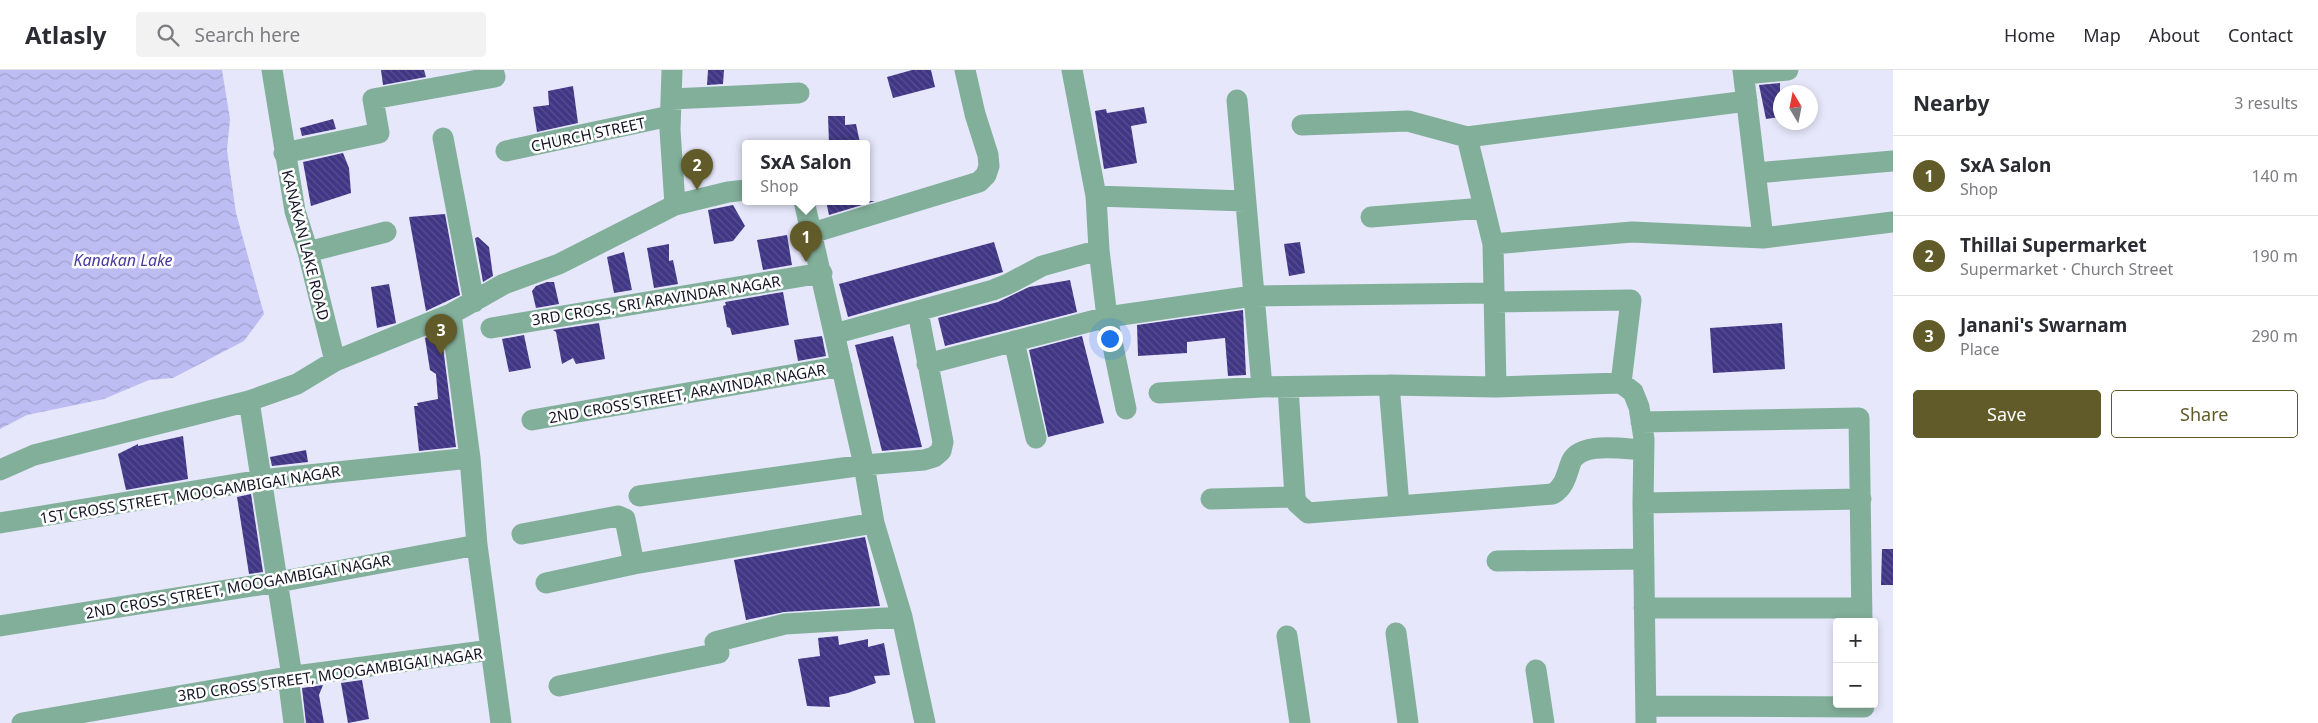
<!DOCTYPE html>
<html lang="en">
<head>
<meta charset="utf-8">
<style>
  body { margin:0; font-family:"Noto Sans",sans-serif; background:#f2f2f3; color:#2b2b33 }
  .controls { position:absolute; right:15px; bottom:15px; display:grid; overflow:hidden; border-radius:5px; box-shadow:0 2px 8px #0003 }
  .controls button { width:45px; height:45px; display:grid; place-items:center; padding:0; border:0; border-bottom:1px solid #e1e1e2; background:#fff; color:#2b2b33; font:25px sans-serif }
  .compass { position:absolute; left:1773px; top:15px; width:45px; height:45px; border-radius:50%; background:#fff; box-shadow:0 2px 8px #0003; rotate:350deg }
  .you { position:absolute; left:1109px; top:268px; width:18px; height:18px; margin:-12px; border:4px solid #fff; border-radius:50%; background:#1a73e8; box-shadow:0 0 0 8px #1a73e833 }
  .badge { display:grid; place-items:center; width:32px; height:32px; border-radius:50%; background:#605b28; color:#fff; font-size:16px; font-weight:700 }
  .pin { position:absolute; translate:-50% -41px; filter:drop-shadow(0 1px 2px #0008) }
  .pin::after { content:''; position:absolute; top:26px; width:18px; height:15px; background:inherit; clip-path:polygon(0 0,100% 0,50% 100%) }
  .popup { position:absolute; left:742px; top:70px; width:128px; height:65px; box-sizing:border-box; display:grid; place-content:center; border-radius:5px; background:#fff; filter:drop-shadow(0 1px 4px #0005); font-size:16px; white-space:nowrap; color:#7c7c81 }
  .popup b { font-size:19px; color:#2b2b33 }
  .popup::after { content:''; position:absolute; left:50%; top:100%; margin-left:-10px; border:10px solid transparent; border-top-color:#fff }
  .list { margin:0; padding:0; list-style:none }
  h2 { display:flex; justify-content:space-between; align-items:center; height:65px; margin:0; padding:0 20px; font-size:21px }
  h2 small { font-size:16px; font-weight:400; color:#7c7c81 }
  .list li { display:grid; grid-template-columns:32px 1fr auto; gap:15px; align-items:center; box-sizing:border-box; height:80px; padding:0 20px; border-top:1px solid #e1e1e2 }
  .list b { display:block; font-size:19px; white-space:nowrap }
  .list p { margin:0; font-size:16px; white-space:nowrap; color:#7c7c81 }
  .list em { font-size:16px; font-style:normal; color:#7c7c81 }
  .actions { display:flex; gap:10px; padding:15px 20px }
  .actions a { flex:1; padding:11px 0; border:1px solid #605b28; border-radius:5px; text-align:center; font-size:18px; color:#605b28 }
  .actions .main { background:#605b28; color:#fff }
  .icon { flex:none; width:28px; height:28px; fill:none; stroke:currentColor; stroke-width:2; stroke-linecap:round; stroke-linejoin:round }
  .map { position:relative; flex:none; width:1893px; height:653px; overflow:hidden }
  header { display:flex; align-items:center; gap:30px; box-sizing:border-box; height:70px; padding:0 25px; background:#fff; border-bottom:1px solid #e1e1e2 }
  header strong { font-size:24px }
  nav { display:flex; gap:28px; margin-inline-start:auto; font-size:18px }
  .search { width:350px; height:45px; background:#f2f2f3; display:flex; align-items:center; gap:12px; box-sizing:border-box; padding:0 18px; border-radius:5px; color:#7c7c81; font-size:19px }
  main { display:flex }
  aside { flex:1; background:#fff }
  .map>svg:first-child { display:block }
  .water { fill:url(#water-waves) }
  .building { fill:url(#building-back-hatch) }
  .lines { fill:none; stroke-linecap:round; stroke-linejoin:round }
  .minor { stroke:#82af9a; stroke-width:21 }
  .labels { text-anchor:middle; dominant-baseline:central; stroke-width:5; stroke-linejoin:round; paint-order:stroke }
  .street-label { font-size:15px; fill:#151526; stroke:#fff }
  .water-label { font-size:16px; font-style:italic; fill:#4a3ba1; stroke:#fff }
</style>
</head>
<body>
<header>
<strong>Atlasly</strong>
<div class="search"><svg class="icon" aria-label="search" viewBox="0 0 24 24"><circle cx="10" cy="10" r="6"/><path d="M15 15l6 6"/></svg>Search here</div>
<nav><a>Home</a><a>Map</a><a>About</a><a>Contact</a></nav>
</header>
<main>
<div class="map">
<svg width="1893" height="653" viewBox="0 0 1893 653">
  <defs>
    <pattern id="water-waves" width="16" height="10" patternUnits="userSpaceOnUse" patternTransform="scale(1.25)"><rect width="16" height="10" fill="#bdbdf3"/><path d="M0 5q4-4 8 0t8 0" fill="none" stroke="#a2a2d0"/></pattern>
    <pattern id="building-back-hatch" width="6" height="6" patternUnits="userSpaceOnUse" patternTransform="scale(1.25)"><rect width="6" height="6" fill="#403685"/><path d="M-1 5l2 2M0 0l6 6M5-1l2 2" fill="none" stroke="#585090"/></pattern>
  </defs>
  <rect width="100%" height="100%" fill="#e6e7fb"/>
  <path class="water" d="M0 0H222L230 49 227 80 236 143 264 244 244 271 173 308 149 310 104 329 27 345 0 359Z"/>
  <path class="building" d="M381 0H424L426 7 383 15Z
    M708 0H724L723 14 707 15Z
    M912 0H931L935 17 893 28 887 7Z
    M1780 13V47L1766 49 1759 15Z
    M573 16 578 53 537 62 533 37 549 35 548 21Z
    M1144 37 1147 53 1131 56 1137 93 1104 99 1095 41 1106 39 1107 43Z
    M828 46H845V55L856 54 860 73H829Z
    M333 49 336 59 302 66 300 58Z
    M343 83 349 98 351 123 311 136 303 92Z
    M826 131H875L829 145Z
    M733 135 745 156 733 171 714 174 708 140Z
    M445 144 460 225 426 241 409 147Z
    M787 165 792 195 763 200 757 170Z
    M478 167 489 177 493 206 483 212 475 168Z
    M994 172 1003 202 848 247 839 214Z
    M1300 172 1305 203 1289 206 1284 174Z
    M669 174V191L673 190 678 214 654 218 647 178Z
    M624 182 632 220 614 223 607 187Z
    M1070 210 1077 242 945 276 938 248 998 232 1029 217Z
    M547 212H554L559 234 536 238 532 221 536 216Z
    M389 214 396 253 377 258 371 217Z
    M783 222 789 255 732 265 730 258 727 257 723 236 726 235 725 232Z
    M1243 240 1246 305 1228 306 1225 268 1187 272V283L1138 286 1137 255Z
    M599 253 605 289 576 294 573 288 562 294 556 262 553 260Z
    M1782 253 1785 299 1713 303 1710 258Z
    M441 262 456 377 419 381 414 336H418L417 333 438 329 436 304 430 300 425 268Z
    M524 265 531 298 509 302 502 269Z
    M822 266 826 286 798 291 794 270Z
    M893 266 922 377 882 381 855 275Z
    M1082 266 1104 353 1048 367 1029 280Z
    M183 366 188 409 126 420 118 384 138 374V376Z
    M306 380 308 392 272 396 270 387Z
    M251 424 263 502 249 504 237 427Z
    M865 467 880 536 784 542 746 550 734 490Z
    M1882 479H1893V515H1881Z
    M838 566 839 575 868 569V577L884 573 890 605 874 606 876 613 848 623 829 627 830 637 807 636 798 589 820 586 818 568Z
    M362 610 369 649 348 653 341 613Z
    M323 615 319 625 324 653H306L302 618Z"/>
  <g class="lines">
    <path class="minor" d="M272 0 295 141 308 182 335 291
      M672 0 670 60 675 135
      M1072 0 1096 126 1245 131
      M1743 0 1763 168
      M1744 4 1788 0
      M671 29 799 23
      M1237 30 1262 317
      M1302 55 1408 51 1467 67 1747 31
      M1467 67 1493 174
      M443 68 474 232
      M506 81 670 46
      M284 83 379 63 373 29 495 7 493 0
      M1756 103 1893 91
      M1096 126 1099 180 1107 247 1126 339
      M804 131 864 395 874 453 902 547 925 653
      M1371 147 1484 138
      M812 163 979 112 986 105 989 96 988 85 975 44 965 0
      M308 182 386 162
      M1494 232 1631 230 1621 313 1633 322 1639 337 1644 369 1643 433 1646 653
      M451 244 470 388 477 475 501 653
      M491 258 822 203
      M845 261 993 220 1008 214 1042 196 1099 180
      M1014 271 1036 368
      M927 294 1107 247 1253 226 1493 223
      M1389 315 1399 435
      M1288 317 1295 427 1297 433 1308 443 1553 424C1564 417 1566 407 1570 395 1577 370 1623 379 1644 380
      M1496 317 1493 174 1632 162 1763 168 1893 152
      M1159 323 1262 317 1389 315 1496 317 1621 313
      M532 350 842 296
      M1641 352 1859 348 1862 552
      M0 400 34 385 249 331
      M639 426 864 395 924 390 934 387 941 381 943 372 918 242
      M1211 429 1295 427
      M1643 433 1861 429
      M0 453 261 410 470 388
      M522 464 618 446 625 449 634 494
      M1497 491 1644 489
      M546 513 634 494 874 453
      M1644 538H1862
      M0 556 278 512 477 475
      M1396 563 1408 653
      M1287 566 1300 653
      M1536 600 1544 653
      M559 616 719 583 715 572 785 554 902 547
      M1646 636 1864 637
      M22 653 288 607 491 580
      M294 653 288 607 291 600 249 331 297 314 335 291 451 244 504 214 559 194 675 135 728 122 746 120"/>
  </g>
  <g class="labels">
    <g class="street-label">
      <text transform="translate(588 64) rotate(-12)">CHURCH STREET</text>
      <text transform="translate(306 175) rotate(76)">KANAKAN LAKE ROAD</text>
      <text transform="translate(656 230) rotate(-9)">3RD CROSS, SRI ARAVINDAR NAGAR</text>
      <text transform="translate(687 323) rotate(-10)">2ND CROSS STREET, ARAVINDAR NAGAR</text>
      <text transform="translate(190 424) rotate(-9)">1ST CROSS STREET, MOOGAMBIGAI NAGAR</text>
      <text transform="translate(238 516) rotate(-10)">2ND CROSS STREET, MOOGAMBIGAI NAGAR</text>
      <text transform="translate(330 604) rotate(-8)">3RD CROSS STREET, MOOGAMBIGAI NAGAR</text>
    </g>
    <g class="water-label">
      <text x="123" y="190">Kanakan Lake</text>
    </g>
  </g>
</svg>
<div class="controls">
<button>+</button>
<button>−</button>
</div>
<svg class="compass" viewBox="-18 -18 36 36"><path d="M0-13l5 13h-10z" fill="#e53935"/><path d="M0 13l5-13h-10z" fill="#7c7c81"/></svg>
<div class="you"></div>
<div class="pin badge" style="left:806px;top:192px">1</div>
<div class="popup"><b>SxA Salon</b>Shop</div>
<div class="pin badge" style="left:697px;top:120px">2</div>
<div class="pin badge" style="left:441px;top:285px">3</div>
</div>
<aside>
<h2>Nearby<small>3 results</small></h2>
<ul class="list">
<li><span class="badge">1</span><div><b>SxA Salon</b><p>Shop</p></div><em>140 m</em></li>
<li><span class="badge">2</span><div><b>Thillai Supermarket</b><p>Supermarket · Church Street</p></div><em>190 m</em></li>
<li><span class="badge">3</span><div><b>Janani's Swarnam</b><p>Place</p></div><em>290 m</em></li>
</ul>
<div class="actions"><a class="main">Save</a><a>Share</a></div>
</aside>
</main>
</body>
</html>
